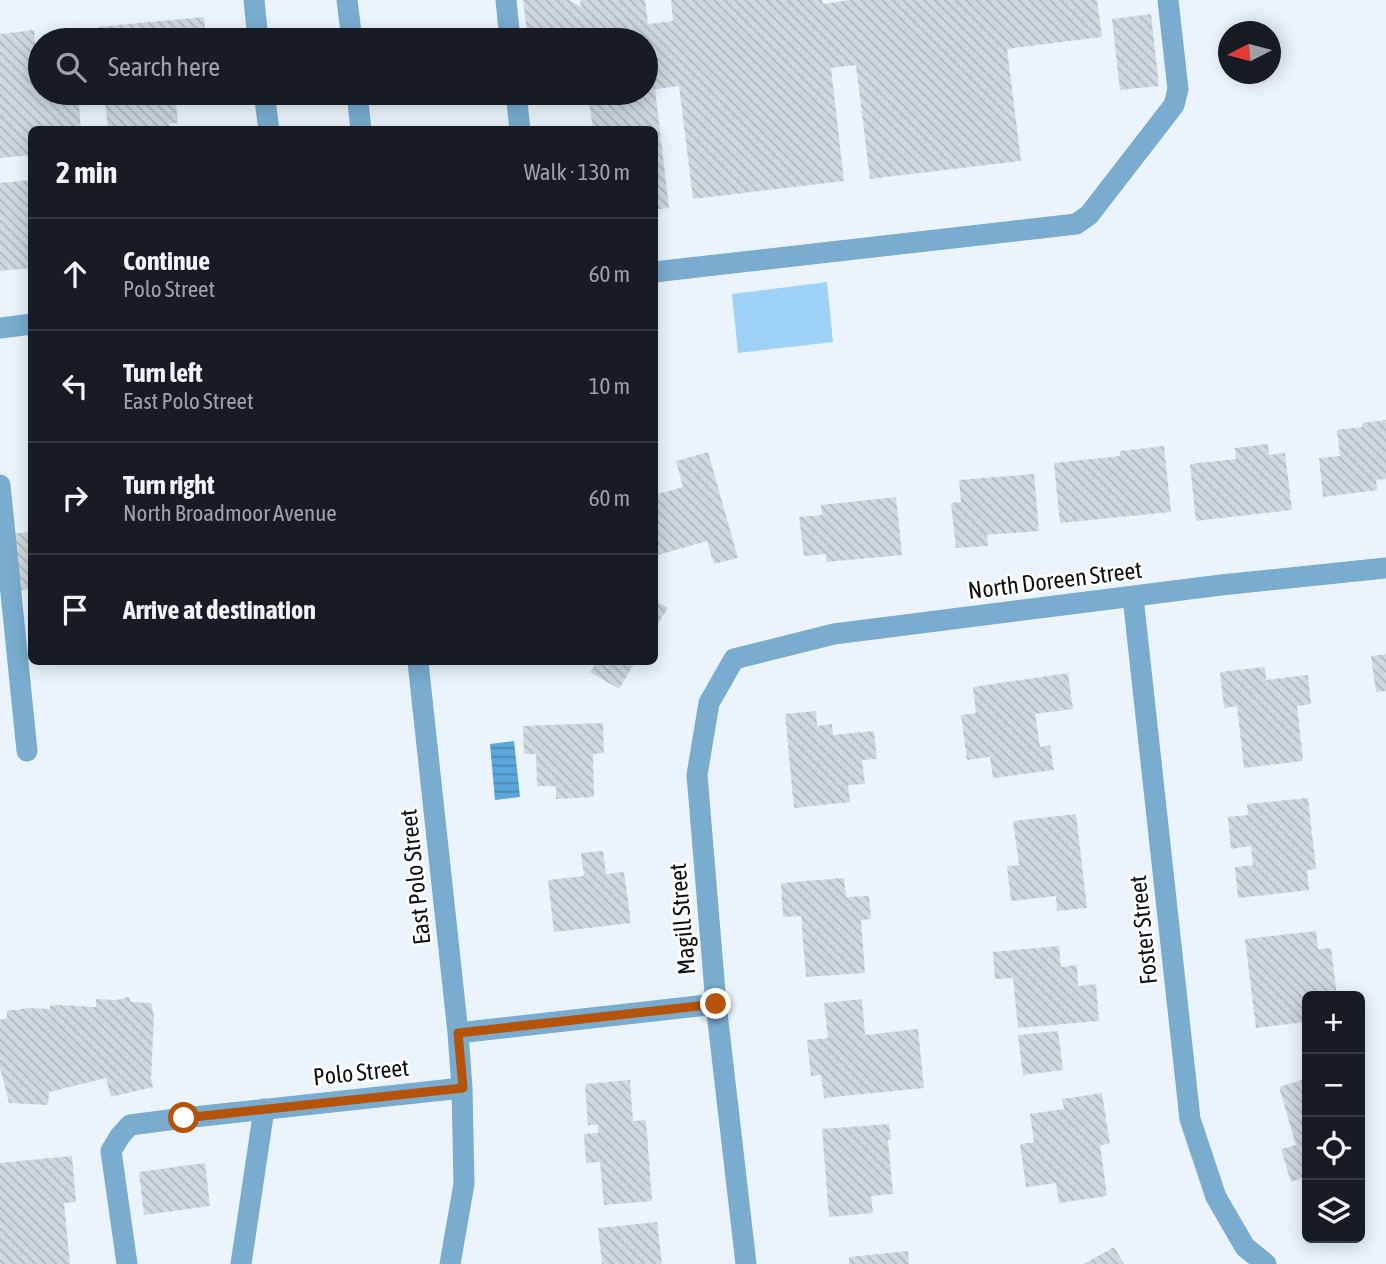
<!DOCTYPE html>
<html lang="en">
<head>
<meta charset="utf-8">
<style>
  body { margin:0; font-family:"Asap Condensed",sans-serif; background:#242831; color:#f1f3f6 }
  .controls { position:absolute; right:21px; bottom:21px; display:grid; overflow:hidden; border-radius:10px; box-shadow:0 4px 18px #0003 }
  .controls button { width:63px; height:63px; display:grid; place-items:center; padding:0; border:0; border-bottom:2px solid #363941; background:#171b24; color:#f1f3f6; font:35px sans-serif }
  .compass { position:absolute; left:1218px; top:21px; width:63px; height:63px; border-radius:50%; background:#171b24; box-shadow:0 4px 18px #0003; rotate:264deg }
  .stop { position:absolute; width:21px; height:21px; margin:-16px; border:5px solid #b45309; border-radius:50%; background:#fff }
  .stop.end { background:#b45309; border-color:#fff; box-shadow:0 2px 7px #0008 }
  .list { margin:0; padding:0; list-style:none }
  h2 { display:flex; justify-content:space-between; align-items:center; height:91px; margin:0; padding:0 28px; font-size:30px }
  h2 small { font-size:23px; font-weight:400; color:#9ea1a6 }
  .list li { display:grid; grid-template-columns:46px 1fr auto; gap:21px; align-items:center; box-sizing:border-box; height:112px; padding:0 28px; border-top:2px solid #363941 }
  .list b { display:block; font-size:26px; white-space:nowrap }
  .list p { margin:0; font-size:23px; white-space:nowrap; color:#9ea1a6 }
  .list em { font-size:23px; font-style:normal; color:#9ea1a6 }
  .icon { flex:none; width:38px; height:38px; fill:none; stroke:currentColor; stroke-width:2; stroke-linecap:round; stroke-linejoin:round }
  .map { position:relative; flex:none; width:1386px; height:1264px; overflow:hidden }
  .search { position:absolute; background:#171b24; box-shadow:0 4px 18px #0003; left:28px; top:28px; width:630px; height:77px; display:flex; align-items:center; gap:18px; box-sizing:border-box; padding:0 24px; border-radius:38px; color:#9ea1a6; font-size:26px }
  .panel { position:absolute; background:#171b24; box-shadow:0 4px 18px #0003; left:28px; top:126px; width:630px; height:539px; border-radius:10px }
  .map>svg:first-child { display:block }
  .grass { fill:#9fd2f7 }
  .water { fill:url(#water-rules) }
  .building { fill:url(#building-back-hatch) }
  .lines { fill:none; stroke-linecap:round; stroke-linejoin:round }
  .minor { stroke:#79accf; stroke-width:21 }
  .route { stroke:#b45309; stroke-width:9 }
  .labels { text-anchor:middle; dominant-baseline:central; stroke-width:5; stroke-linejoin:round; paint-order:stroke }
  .street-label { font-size:24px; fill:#0e1113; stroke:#fff }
</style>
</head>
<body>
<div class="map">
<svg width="1386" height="1264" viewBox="0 0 1386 1264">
  <defs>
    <pattern id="water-rules" width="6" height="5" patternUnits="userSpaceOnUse" patternTransform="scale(1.75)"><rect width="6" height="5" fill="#5ba7da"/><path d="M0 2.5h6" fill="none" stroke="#4a87b0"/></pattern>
    <pattern id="building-back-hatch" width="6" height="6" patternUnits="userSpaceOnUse" patternTransform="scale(1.75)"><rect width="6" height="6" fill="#ced8df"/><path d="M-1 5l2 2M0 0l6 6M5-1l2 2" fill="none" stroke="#b0b8be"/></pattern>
  </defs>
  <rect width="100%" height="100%" fill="#ebf4fc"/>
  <path class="grass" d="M827 282 833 342 738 353 732 294Z"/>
  <path class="water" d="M514 741 520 797 495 800 490 744Z"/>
  <path class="building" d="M523 0H569L581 7 580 0H645L648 24 673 21 671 0H822L823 4 850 0H1097L1102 37 1007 49 1021 161 870 179 856 65 831 68 844 181 693 199 679 86 655 89 669 208 654 210V130H593L588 93H646V40H581V36L544 40H528Z
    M1151 14 1159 86 1120 90 1112 19Z
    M204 17 206 40H99L98 27Z
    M34 30 40 93H78L81 130H32V155L0 158V34Z
    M104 93H175L178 123 170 124V130H108Z
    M32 180V268L0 271V183Z
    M1386 420V479L1376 480 1377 490 1323 497 1319 458 1340 456 1337 430 1362 427V423Z
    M1268 444 1269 455 1285 453 1292 510 1196 521 1190 464 1236 459 1235 448Z
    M1164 446 1171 512 1060 523 1054 463 1120 456V451Z
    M708 452 738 558 714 564 707 541 654 556V495L683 487 676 461Z
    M1034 474 1039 531 987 535 988 546 956 548 951 503 961 502 959 480Z
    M896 497 902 555 826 562V554L804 556 799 517 822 515 821 505Z
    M32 532V589L0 592V535Z
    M654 600 668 608 654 630Z
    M1386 654V691L1376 692 1371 656Z
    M597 662H635L619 689 590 672Z
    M1265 667 1266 680 1308 675 1311 704 1297 706 1303 761 1244 768 1237 706 1224 708 1220 672Z
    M1068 673 1073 709 1035 714 1040 747 1050 745 1054 770 993 778 990 757 967 760 961 715 976 713 973 687Z
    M816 711 817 726 832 724 833 735 874 731 877 759 862 760 865 784 848 785 850 802 794 808 785 714Z
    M603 723 604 753 593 754 594 797 556 799V786H537L536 754H524L523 726Z
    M1308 798 1316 869 1307 870 1309 890 1238 898 1235 867 1253 865 1251 846 1231 849 1228 817 1248 815 1247 804Z
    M1076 814 1087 908 1057 911 1056 896 1011 901 1007 866 1019 865 1013 821Z
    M603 851 606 874 624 872 631 923 554 932 548 880 584 876 581 853Z
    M844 878 846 897 869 896 871 919 861 920 865 973 806 977 801 916 783 917 781 883Z
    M1316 931 1318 949 1331 948 1337 996H1307V1022L1256 1028 1245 939Z
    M1059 946 1061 967 1077 965 1078 986 1096 984 1099 1021 1018 1028 1013 978 995 979 993 952Z
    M129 997 131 1002 151 1003 154 1016 151 1078 153 1087 111 1097 106 1078 49 1092 48 1105 9 1103 0 1067V1020L7 1018V1010H17L27 1008 50 1009V1006L55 1005 96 1007V999L116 1000Z
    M862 999 865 1035 918 1029 924 1088 824 1098 821 1075 811 1076 807 1040 828 1038 824 1003Z
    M1058 1031 1063 1070 1023 1075 1018 1035Z
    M1307 1078V1176L1291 1182 1281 1149 1296 1145 1279 1087Z
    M630 1080 633 1121 646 1120 652 1201 604 1205 600 1162 586 1163 584 1134 598 1133V1125H588L585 1084Z
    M1102 1093 1110 1144 1100 1145 1107 1196 1059 1203 1056 1183 1026 1187 1020 1144 1034 1142 1030 1114 1064 1109 1062 1099Z
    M889 1124 891 1140H888L893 1194 871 1196 873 1213 829 1217 822 1129Z
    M72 1156 76 1202 64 1203 70 1264H0V1163Z
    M205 1163 210 1206 144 1215 139 1172Z
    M657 1222 662 1264H602L598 1228Z
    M1114 1247 1124 1264H1084Z
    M908 1251 909 1264H849V1257Z"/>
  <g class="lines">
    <path class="minor" d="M254 0 258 40
      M347 0 352 40
      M506 0 510 40
      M264 93 269 130
      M357 93 361 130
      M516 93 520 130
      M654 272 1076 224 1089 215 1174 105 1178 89 1168 0
      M0 328 32 324
      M0 485 27 751
      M1133 597 1190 1119 1216 1197 1245 1247 1266 1264
      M418 662 458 1033 462 1088 464 1184 450 1264
      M458 1033 716 1004
      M127 1264 111 1151 120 1136 130 1125 184 1118 462 1088
      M241 1264 264 1109
      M746 1264 716 1004 697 775 709 703 734 659 834 634 1221 585 1386 568"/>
  </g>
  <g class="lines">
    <path class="route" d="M184 1118 463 1088 458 1033 716 1004"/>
  </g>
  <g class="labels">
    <g class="street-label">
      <text transform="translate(1055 580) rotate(-7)">North Doreen Street</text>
      <text transform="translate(415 877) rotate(-96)">East Polo Street</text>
      <text transform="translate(682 919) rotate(-95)">Magill Street</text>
      <text transform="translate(1143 930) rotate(-96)">Foster Street</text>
      <text transform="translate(361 1072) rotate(-6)">Polo Street</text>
    </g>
  </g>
</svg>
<div class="controls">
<button>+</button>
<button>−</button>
<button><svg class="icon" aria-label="locate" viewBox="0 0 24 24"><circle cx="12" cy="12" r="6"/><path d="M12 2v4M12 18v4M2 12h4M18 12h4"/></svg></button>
<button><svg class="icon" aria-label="layers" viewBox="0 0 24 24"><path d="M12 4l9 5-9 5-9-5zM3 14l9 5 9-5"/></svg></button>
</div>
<svg class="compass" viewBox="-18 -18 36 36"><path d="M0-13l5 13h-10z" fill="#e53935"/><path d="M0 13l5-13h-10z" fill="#9ea1a6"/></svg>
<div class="stop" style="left:184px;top:1118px"></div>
<div class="stop end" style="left:716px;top:1004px"></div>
<div class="search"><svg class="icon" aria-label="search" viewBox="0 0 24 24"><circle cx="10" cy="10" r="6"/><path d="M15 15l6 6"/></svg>Search here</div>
<section class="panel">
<h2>2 min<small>Walk · 130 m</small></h2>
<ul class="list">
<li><svg class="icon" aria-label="ahead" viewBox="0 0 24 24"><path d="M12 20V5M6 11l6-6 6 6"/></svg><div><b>Continue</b><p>Polo Street</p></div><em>60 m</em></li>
<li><svg class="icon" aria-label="left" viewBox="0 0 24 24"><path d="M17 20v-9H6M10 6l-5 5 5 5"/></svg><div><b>Turn left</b><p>East Polo Street</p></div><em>10 m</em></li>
<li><svg class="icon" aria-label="right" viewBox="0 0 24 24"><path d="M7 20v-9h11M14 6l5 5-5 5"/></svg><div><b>Turn right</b><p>North Broadmoor Avenue</p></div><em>60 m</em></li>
<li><svg class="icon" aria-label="arrive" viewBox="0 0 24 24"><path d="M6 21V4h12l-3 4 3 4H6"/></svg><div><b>Arrive at destination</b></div></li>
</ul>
</section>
</div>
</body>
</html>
